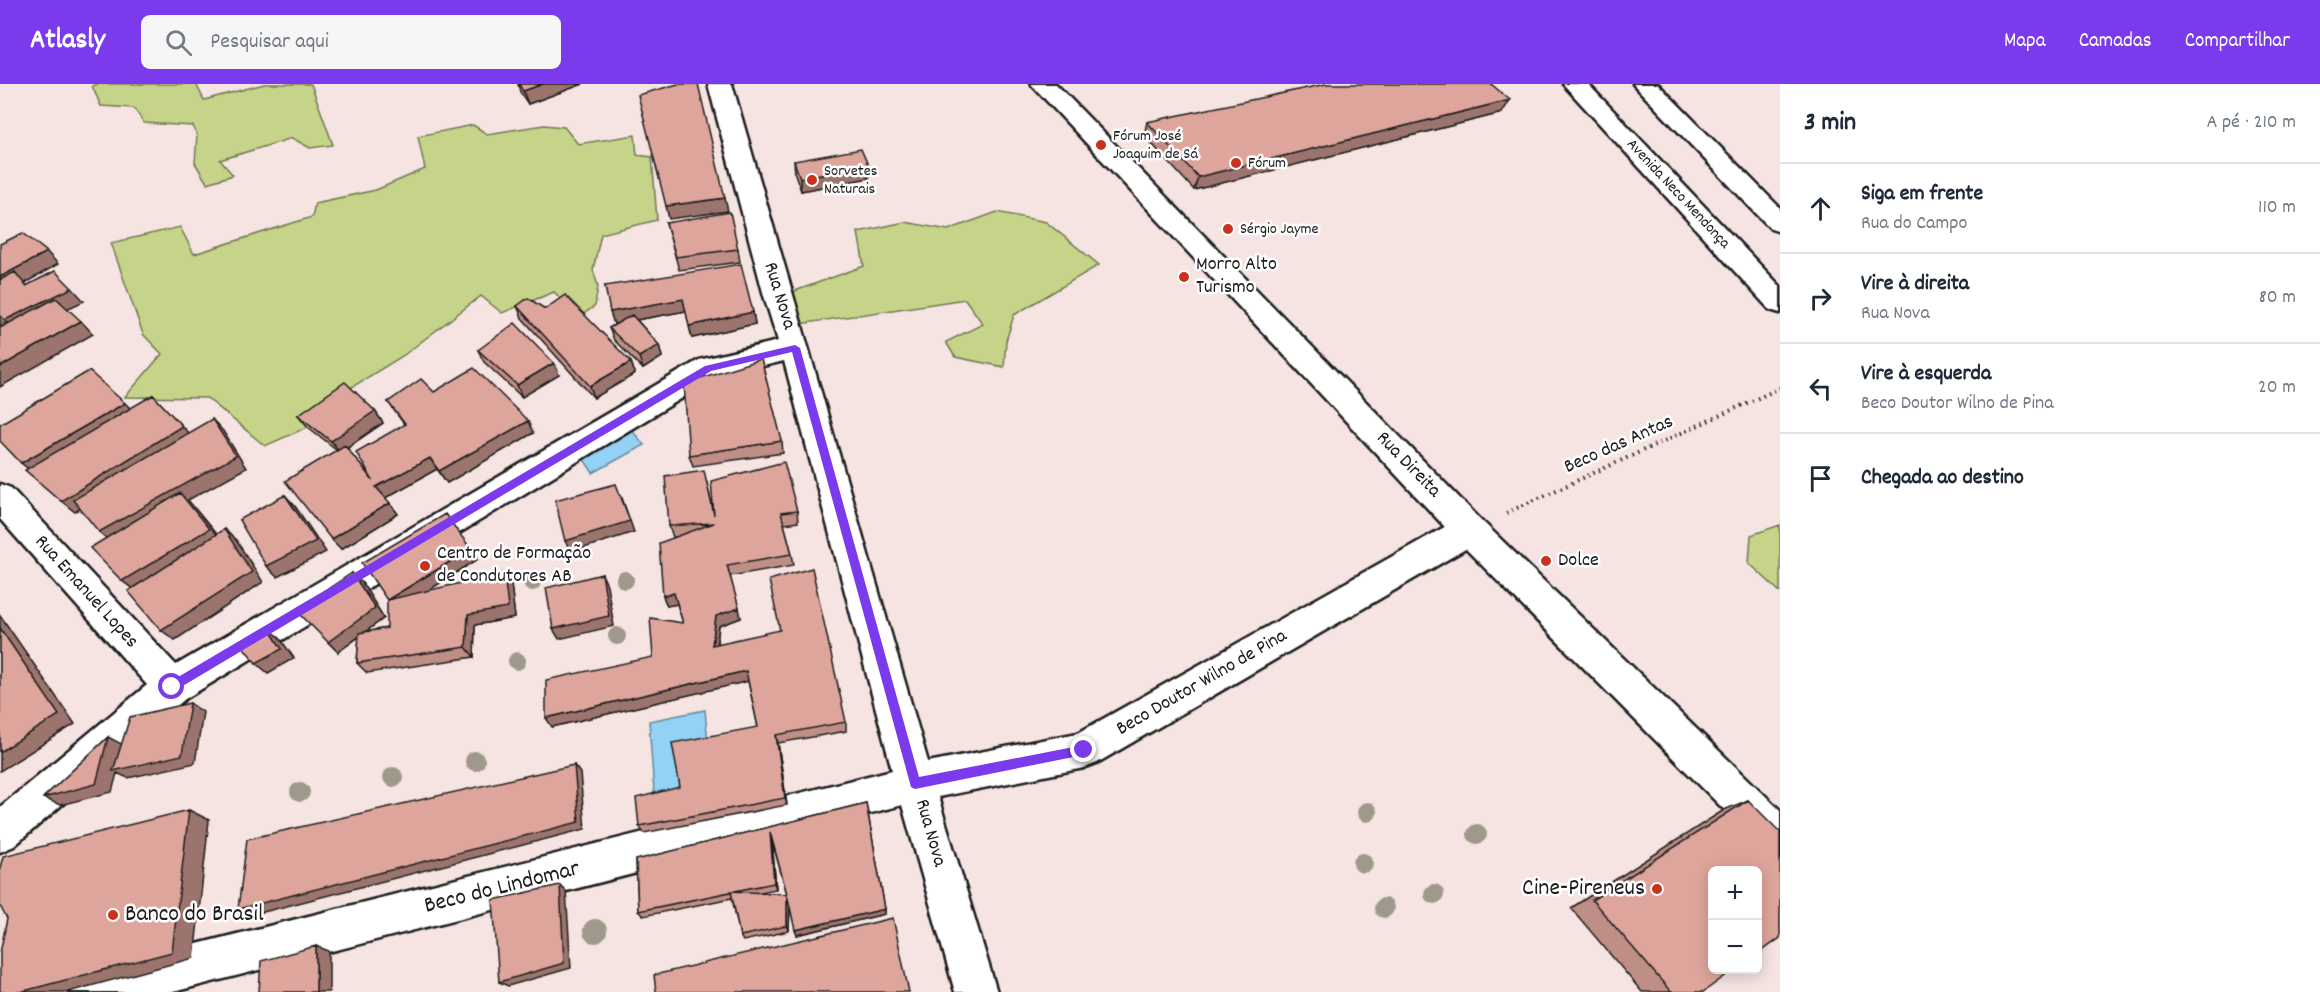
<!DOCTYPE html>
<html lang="pt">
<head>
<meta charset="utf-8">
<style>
  body { margin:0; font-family:Dekko,sans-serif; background:#f6f6f7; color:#1f2937 }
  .controls { position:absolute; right:18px; bottom:18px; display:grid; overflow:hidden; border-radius:9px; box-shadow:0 3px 15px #0003 }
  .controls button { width:54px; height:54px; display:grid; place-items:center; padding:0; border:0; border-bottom:2px solid #e0e1e3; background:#fff; color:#1f2937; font:30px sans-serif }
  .stop { position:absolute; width:18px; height:18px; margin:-14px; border:4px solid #7c3aed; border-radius:50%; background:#fff }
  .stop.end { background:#7c3aed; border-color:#fff; box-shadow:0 2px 6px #0008 }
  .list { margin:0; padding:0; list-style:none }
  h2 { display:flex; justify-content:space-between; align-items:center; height:78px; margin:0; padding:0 24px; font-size:26px }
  h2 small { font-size:20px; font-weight:400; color:#747a83 }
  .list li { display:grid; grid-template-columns:39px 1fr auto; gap:18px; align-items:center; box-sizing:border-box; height:90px; padding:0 24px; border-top:2px solid #e0e1e3 }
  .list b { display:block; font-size:22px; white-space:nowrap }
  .list p { margin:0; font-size:20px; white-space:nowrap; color:#747a83 }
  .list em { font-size:20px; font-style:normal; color:#747a83 }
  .icon { flex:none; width:33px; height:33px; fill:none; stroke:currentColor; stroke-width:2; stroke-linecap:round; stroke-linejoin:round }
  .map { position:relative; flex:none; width:1780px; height:908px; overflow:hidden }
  header { display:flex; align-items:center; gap:36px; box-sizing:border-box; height:84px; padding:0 30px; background:#7c3aed; color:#fff }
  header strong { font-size:28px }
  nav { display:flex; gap:33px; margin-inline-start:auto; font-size:21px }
  .search { width:420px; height:54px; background:#f6f6f7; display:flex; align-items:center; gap:15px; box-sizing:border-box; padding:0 21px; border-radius:9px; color:#747a83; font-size:22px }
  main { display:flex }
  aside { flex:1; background:#fff }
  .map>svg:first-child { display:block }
  .green { fill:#c5d488; stroke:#707852; stroke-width:1.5 }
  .water { fill:#93d2f4; stroke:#63899e; stroke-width:1.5 }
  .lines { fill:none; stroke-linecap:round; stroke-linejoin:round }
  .minor-casing { stroke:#1c1c1c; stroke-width:5 }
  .tertiary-casing { stroke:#1c1c1c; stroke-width:5 }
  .secondary-casing { stroke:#1c1c1c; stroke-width:5 }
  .path { stroke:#1c1c1c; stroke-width:4; stroke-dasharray:1.5 4.5; stroke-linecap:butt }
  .minor { fill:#fff; fill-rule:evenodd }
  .tertiary { fill:#fff; fill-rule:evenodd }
  .secondary { fill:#fff; fill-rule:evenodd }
  .tree { fill:#9e998a }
  .wall { fill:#bf8e86; stroke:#1c1c1c; stroke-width:1.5; fill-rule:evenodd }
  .shaded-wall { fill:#9b746d; stroke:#1c1c1c; stroke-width:1.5 }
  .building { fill:#dea59c; stroke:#1c1c1c; stroke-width:1.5 }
  .route { fill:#7c3aed }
  .poi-dot { fill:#c8321e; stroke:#fff; stroke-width:2 }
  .labels { text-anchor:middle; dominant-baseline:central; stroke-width:5; stroke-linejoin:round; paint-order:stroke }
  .far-poi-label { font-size:16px; fill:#1c1c1c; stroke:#fff; text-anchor:start }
  .far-street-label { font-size:16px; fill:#1c1c1c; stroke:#fff }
  .poi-label { font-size:20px; fill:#1c1c1c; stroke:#fff; text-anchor:start }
  .street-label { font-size:20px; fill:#1c1c1c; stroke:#fff }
  .near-street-label { font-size:24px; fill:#1c1c1c; stroke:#fff }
  .near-poi-label { font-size:24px; fill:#1c1c1c; stroke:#fff; text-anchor:end }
</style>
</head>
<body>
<header>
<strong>Atlasly</strong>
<div class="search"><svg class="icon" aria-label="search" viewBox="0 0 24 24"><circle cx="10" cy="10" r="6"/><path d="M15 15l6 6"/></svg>Pesquisar aqui</div>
<nav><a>Mapa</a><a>Camadas</a><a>Compartilhar</a></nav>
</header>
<main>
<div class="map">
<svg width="1780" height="908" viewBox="0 0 1780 908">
  <rect width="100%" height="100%" fill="#f5e4e1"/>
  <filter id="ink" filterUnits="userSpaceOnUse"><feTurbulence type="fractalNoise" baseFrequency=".0167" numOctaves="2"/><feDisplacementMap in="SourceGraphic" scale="12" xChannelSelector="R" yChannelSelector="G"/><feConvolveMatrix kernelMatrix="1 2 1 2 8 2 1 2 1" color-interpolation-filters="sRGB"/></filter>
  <g filter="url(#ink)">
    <path class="green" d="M98 0H196L204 16 264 0H311L333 61 310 64 292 54 220 76 233 91 207 99 195 79 197 51 193 42 144 39 134 24 101 22 92 2Z
      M473 41 487 50 544 41 564 43 578 60 635 51 637 71 652 73 657 136 601 150 593 186 598 202 595 222 579 233 554 208 502 229 481 212 404 271 326 319 308 343 265 362 207 314 125 313 162 270 143 250 111 159 180 143 194 170 312 133 315 119 376 106 425 85 418 52Z
      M997 128 1046 138 1099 181 1014 231 1006 257 1004 283 955 273 946 258 983 240 965 215 800 240 784 211 864 182 858 148 905 138 948 146Z
      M1780 441V508L1749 479 1751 451Z"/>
    <path class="water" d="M629 342 644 361 593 389 579 368Z
      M705 626 708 660 676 667 680 704 654 709 649 637Z"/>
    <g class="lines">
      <g class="minor-casing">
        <path id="minor" d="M708 0H732L928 678 1078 649 1457 436 1469 432 1481 436 1485 446 1481 456 1097 679 1084 684 938 713 997 908H955L902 721 173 908H68L74 893 89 887 892 686 784 277 717 293 185 615 14 762 0 768V723L147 601 0 435V400L11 404 176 581 699 276 778 257 764 212Z"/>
      </g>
      <g class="tertiary-casing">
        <path id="tertiary" d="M1563 0H1588L1780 202V229L1770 226Z"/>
      </g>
      <g class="secondary-casing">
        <path id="secondary" d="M1031 0H1056L1481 436 1780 726V774L1766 768 1457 456Z
          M1633 0H1658L1780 124V148L1771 145Z"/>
      </g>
      <path class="path" d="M1506 429 1780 304"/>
      <use href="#minor" class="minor"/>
      <use href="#tertiary" class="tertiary"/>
      <use href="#secondary" class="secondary"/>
    </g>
    <g class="tree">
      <circle cx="625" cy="496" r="9"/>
      <circle cx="532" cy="498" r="9"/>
      <circle cx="617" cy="552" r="9"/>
      <circle cx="517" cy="577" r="9"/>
      <circle cx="475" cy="677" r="10"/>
      <circle cx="393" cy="693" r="10"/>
      <circle cx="300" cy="708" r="10"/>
      <circle cx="1367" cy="728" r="10"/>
      <circle cx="1477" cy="750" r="10"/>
      <circle cx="1363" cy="779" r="10"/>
      <circle cx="1434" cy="810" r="10"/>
      <circle cx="1384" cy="824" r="10"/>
      <circle cx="595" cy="847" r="12"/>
    </g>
    <path class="wall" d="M518 0H583L528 20 520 8Z
      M1502 29 1194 106 1144 51 1147 38Z
      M794 77 868 81 869 94 801 107 795 90Z
      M666 139 738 165 740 178 679 186Z
      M605 202 753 228 755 240 692 254 686 227 637 236 659 261 662 273 643 285 614 256 609 244 616 240H614Z
      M517 222 545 225 631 278 635 290 594 314 522 234Z
      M478 266 559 291 522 313 484 278Z
      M434 308 533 349 447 399 437 385 385 414 398 430 341 465 337 366 308 343 298 331 375 327 383 339 347 364 373 397 404 340 388 318Z
      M782 357 783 369 693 382 689 371Z
      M707 398 713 427H797L798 438 784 440 792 470 794 481 730 492 741 534 719 542 717 560 846 638V647L778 659 787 721 644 749 639 742 680 703 758 643 748 597 552 643 653 573 683 539 677 520 667 522 663 512 677 453H673L669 442Z
      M471 465 478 475 427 507 511 500 515 534 475 541 474 573 367 589 357 579 359 553 338 568 328 558 362 499 384 534 365 548 387 544Z
      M1748 716 1703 908H1642L1571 824 1724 726Z
      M866 719 885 825V830L797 851 790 820 789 847 743 857 740 852 732 814 643 832 638 827 636 776ZM772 757 787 810 756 809 776 805Z"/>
    <path class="shaded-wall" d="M543 0H583L528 20 523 7Z
      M1510 16 1502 29 1194 106 1198 93Z
      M868 81 869 94 801 107 800 94Z
      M725 114 728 127 669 135 666 122Z
      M47 168 58 180 25 199 39 215 0 212V193Z
      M72 204 84 217 17 248 7 238 0 242V230Z
      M683 215 686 227 614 240 610 228Z
      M753 228 755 240 692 254 689 242Z
      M81 237 93 250 0 303V283Z
      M659 261 662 273 643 285 639 273Z
      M631 278 635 290 594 314 590 302Z
      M554 279 559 291 522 313 517 301Z
      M153 311 193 354 75 428 61 417Z
      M125 319 137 331 35 390 21 379Z
      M375 327 383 339 340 368 331 357Z
      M212 335 223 347 246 384 188 416 221 456 136 507 122 497 112 459 99 448Z
      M528 337 533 349 447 399 439 387Z
      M430 374 437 385 385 414 376 403Z
      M285 411 295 422 326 468 277 493 266 482Z
      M621 411 634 448 571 468 565 457Z
      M390 419 398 430 341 465 331 455Z
      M224 445 236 456 263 498 175 556 161 546Z
      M471 465 478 475 396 527 387 516Z
      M352 489 362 499 384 534 338 568 328 558Z
      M504 489 511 500 515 534 475 541 474 573 466 563 468 531Z
      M602 490 607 501 614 542 559 555 553 545Z
      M674 509 678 520 667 522 663 512Z
      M739 524 741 534 719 542 715 570 712 561 716 532Z
      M0 531 75 640 0 687Z
      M268 543 279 553 294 574 268 589 256 579Z
      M746 587 749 597 552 643 546 634Z
      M190 619 203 628 195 679 128 694 117 689 112 708 60 721 43 714 108 653 123 661Z
      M776 651 778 659 787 721 785 714Z
      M574 681 580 689 585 745 252 831 238 825Z
      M189 726 209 736 194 874 68 908H20Z
      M770 748 772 755 776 805 774 799Z
      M560 801 566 807 571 884 508 902 499 898Z
      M787 810 790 816 789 847 787 842Z
      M885 825V830L797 851 795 846Z
      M316 862 329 867V908H316Z"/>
    <path class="building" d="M519 0H543L523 7Z
      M678 0H698L725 114 666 122 638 11Z
      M1326 0H1491L1510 16 1198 93 1147 38Z
      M861 65 868 81 800 94 794 77Z
      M730 128 738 165 676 173 666 139Z
      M23 149 47 168 0 193V160Z
      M741 180 753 228 689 242 683 215 610 228 605 202Z
      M55 187 72 204 5 236 0 231V196L15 188 26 202Z
      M565 211 631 278 590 302 517 222 528 214 545 225Z
      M56 214 81 237 0 283V244Z
      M632 231 659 261 639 273 609 244Z
      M515 239 554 279 517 301 478 266Z
      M761 275 782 357 689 371 684 299Z
      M474 284 528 337 439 387 430 374 376 403 390 419 331 455 285 397 345 361 373 397 356 368 405 340 388 318 421 295 434 308Z
      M89 287 125 319 21 379 0 357V340Z
      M345 298 375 327 331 357 298 331Z
      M153 311 182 342 61 417 25 386Z
      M212 335 236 372 99 448 73 416Z
      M784 378 797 427 781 429 792 470 727 481 739 524 716 532 712 561 780 546 769 496 812 484 846 638 776 651 785 714 639 742 636 714 680 703 672 659 758 643 746 587 546 634V596L653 573 650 534 683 539 674 509 663 512 659 459 714 439 669 442 665 392 704 386 714 431 711 397Z
      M616 400 630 437 565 457 555 416Z
      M180 409 209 445 122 497 90 464Z
      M285 411 316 457 266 482 239 436Z
      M445 430 471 465 387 516 362 479Z
      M224 445 252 488 161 546 128 507Z
      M352 489 375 524 328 558 296 526Z
      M504 489 508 524 468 531 466 563 357 579 359 549 387 544V516Z
      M602 490 609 532 553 545 546 504Z
      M268 543 282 565 256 579 241 560Z
      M0 544 59 631 0 668Z
      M190 619 182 671 113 687 130 633Z
      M108 653 96 700 43 714Z
      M574 681 579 738 238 825 247 755Z
      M1748 716 1780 748V854L1758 870V786H1713V885H1735L1703 908H1671L1592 816Z
      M866 719 885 825 795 846 787 810V842L740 852 731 807 787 810 770 748 774 799 638 827 636 776Z
      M189 726 172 868 20 908H0V869L7 835 0 822V784L3 772Z
      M560 801 564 879 499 898 493 816Z
      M893 834 909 908H656L654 891Z
      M316 862V908H259L261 877Z"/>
  </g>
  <path class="route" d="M795 261 800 264 919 693 1084 661 1088 663V670L915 705 911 703 792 268 711 287 176 606H168V599L705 282Z"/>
  <g class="poi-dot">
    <circle cx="1101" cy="61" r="6"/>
    <circle cx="1236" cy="79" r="6"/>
    <circle cx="812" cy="96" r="6"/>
    <circle cx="1228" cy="145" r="6"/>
    <circle cx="1184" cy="193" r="6"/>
    <circle cx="1546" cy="477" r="6"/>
    <circle cx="425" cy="482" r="6"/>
    <circle cx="1657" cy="805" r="6"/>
    <circle cx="113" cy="831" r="6"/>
  </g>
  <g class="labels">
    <g class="far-poi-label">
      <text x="1113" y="52">Fórum José<tspan x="1113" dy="18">Joaquim de Sá</tspan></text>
      <text x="1248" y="79">Fórum</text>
      <text x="824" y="87">Sorvetes<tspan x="824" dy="18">Naturais</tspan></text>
      <text x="1240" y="145">Sérgio Jayme</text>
    </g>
    <g class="far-street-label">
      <text transform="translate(1678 110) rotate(47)">Avenida Neco Mendonça</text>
    </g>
    <g class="poi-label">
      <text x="1196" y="181">Morro Alto<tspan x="1196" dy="23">Turismo</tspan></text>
      <text x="437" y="470">Centro de Formação<tspan x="437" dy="23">de Condutores AB</tspan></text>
      <text x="1558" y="477">Dolce</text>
    </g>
    <g class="street-label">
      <text transform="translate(779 212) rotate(73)">Rua Nova</text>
      <text transform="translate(1619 361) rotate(-24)">Beco das Antas</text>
      <text transform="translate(1408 381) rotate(46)">Rua Direita</text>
      <text transform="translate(86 508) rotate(48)">Rua Emanuel Lopes</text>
      <text transform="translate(1202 599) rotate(-30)">Beco Doutor Wilno de Pina</text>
      <text transform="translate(930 749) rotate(74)">Rua Nova</text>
    </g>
    <g class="near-street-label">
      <text transform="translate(502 804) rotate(-14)">Beco do Lindomar</text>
    </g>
    <g class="near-poi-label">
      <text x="1645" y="805">Cine-Pireneus</text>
      <text x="125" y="831" text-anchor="start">Banco do Brasil</text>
    </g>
  </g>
</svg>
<div class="controls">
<button>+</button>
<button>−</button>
</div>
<div class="stop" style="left:172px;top:603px"></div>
<div class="stop end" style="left:1084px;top:666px"></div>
</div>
<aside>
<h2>3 min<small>A pé · 210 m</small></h2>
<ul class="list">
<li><svg class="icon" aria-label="ahead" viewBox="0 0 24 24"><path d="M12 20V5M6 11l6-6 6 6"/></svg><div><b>Siga em frente</b><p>Rua do Campo</p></div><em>110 m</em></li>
<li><svg class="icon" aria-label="right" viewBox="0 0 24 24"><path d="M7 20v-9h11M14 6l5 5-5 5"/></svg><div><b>Vire à direita</b><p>Rua Nova</p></div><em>80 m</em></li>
<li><svg class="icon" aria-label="left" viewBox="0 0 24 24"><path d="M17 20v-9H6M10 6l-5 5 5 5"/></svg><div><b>Vire à esquerda</b><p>Beco Doutor Wilno de Pina</p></div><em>20 m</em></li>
<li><svg class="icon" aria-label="arrive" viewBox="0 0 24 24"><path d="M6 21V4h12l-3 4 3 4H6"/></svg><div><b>Chegada ao destino</b></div></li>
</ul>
</aside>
</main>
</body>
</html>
